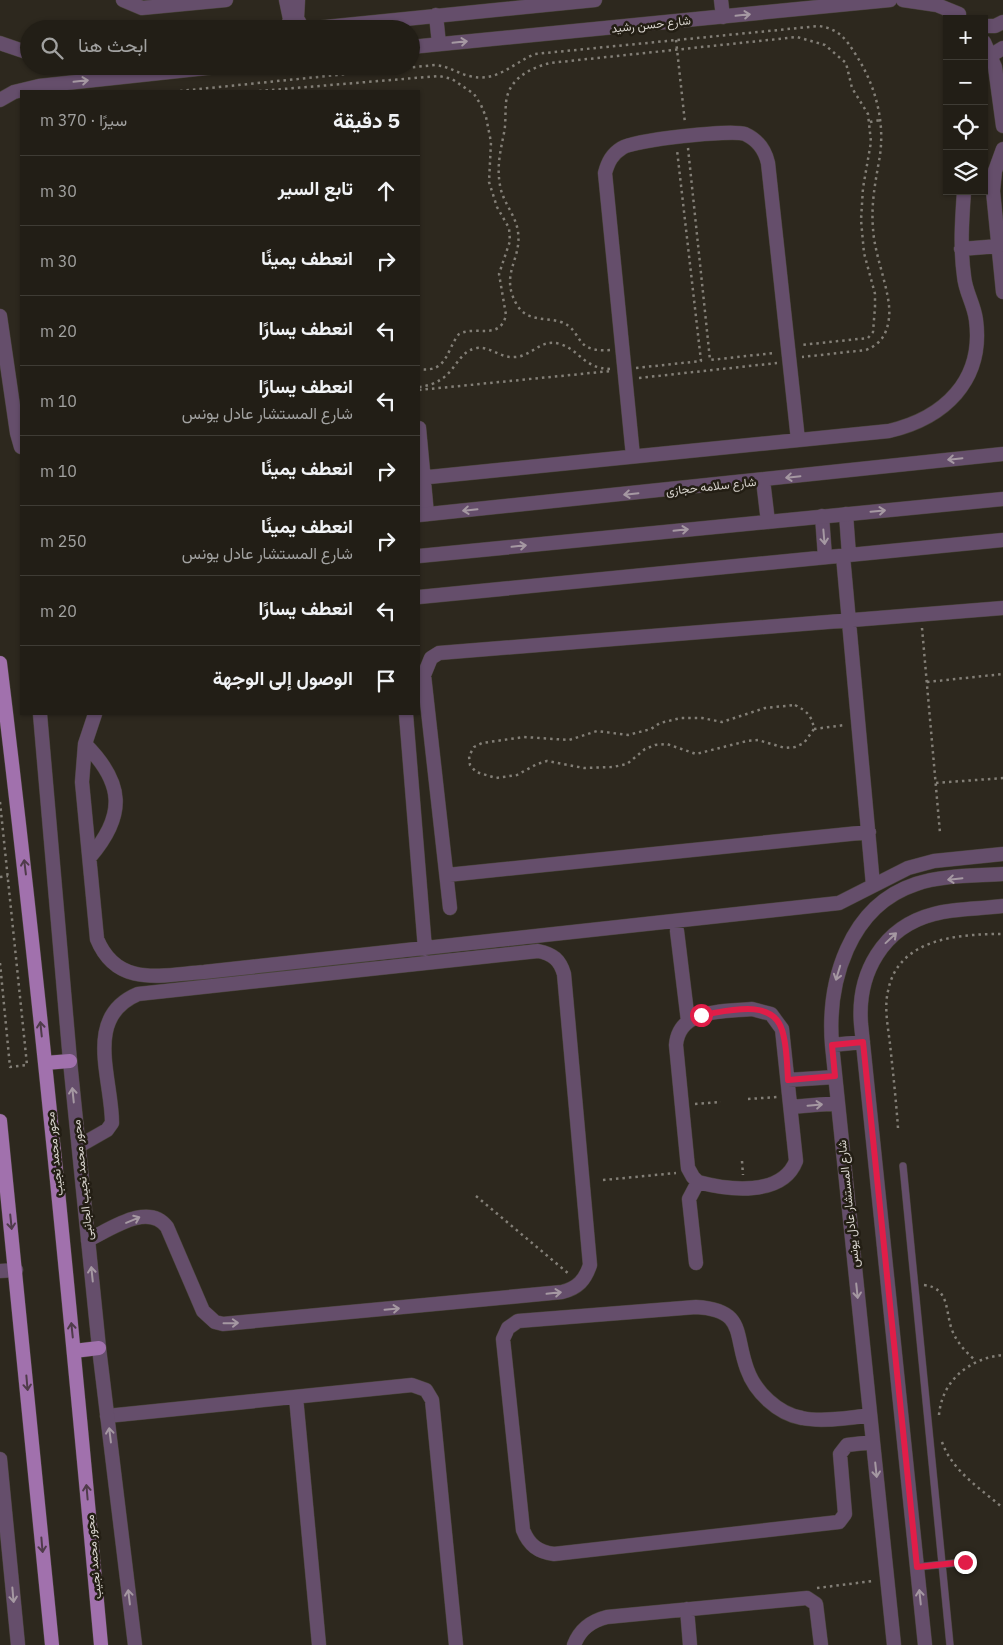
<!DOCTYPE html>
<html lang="ar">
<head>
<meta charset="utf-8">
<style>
  body { margin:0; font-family:"IBM Plex Sans",Vazirmatn,sans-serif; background:#2a271f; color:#f1f3f6; direction:rtl }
  .controls { position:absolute; right:15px; top:15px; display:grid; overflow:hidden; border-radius:0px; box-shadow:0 1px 4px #0004 }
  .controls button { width:45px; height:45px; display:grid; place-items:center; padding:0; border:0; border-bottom:1px solid #3f3c35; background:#221e16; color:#f1f3f6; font:25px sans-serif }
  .stop { position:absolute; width:15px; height:15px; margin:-11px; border:4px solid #e11d48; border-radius:50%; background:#fff }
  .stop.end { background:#e11d48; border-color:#fff; box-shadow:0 1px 5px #0008 }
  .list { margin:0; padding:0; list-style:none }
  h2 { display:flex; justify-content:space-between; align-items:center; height:65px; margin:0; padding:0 20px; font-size:21px }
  h2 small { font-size:16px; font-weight:400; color:#a2a2a1 }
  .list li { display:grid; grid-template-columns:32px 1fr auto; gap:15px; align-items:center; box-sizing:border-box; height:70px; padding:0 20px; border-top:1px solid #3f3c35 }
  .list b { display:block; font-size:19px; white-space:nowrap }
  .list p { margin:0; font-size:16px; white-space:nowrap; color:#a2a2a1 }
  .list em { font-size:16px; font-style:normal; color:#a2a2a1 }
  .icon { flex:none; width:28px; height:28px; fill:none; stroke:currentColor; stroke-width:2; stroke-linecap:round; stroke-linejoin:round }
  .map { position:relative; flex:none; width:1003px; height:1645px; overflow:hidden; direction:ltr }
  .search { position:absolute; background:#221e16; box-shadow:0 1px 4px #0004; left:20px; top:20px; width:400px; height:55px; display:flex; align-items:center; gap:12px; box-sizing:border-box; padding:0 18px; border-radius:28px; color:#a2a2a1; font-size:19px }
  .panel { position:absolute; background:#221e16; box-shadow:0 1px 4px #0004; left:20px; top:90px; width:400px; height:625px; border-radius:0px; direction:rtl }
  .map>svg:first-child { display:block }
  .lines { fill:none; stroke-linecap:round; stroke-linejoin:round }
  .service-casing { stroke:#49443a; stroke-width:8 }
  .minor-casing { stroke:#49443a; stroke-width:15 }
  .tertiary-casing { stroke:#49443a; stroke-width:15 }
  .primary-casing { stroke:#49443a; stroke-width:15 }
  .path { stroke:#837f77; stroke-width:2.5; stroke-dasharray:2.5 4; stroke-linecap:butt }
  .service { stroke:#654e6b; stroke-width:7 }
  .minor { stroke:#654e6b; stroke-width:14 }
  .tertiary { stroke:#654e6b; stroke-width:14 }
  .primary { stroke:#a171ad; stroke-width:14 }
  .oneway { stroke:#a598a2 }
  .oneway2 { stroke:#4f3b4a }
  .route { stroke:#e11d48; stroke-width:6 }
  .labels { text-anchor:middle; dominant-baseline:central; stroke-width:5; stroke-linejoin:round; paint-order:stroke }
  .street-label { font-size:12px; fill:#d9d5cf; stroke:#231e14 }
</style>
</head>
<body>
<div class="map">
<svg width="1003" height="1645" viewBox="0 0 1003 1645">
  <rect width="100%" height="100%" fill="#2d281e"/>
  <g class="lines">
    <g class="service-casing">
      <path id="service" d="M903 1166 950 1645
        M917 1567 965 1562"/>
    </g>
    <g class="minor-casing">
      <path id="minor" d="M123 0 142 8 226 0
        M286 0 290 19 287 29
        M298 0 297 18 303 29
        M1003 149 995 171 993 191 1003 292
        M961 249 999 246
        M419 428 427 514
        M633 456 605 173C608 162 612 154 622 148 634 140 732 129 745 134 758 140 765 150 768 163L798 440
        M419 478 889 431C944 418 984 381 976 320 974 304 965 291 964 276 960 247 962 220 964 191
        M846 514 849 555
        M822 516 825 557
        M843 556 873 885
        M419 597 1003 540
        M95 714 85 744 82 782 97 939C117 988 162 975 204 972L839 903 908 868 934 861 1003 854
        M406 714 425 949
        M85 744C124 783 126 815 90 857
        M447 875 869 832
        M450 908 424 675 431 658 439 653 1003 608
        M677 931 688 1021
        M752 1009 771 1014 782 1029 796 1161C782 1197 728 1190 698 1182L693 1177 688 1168 676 1045C679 1008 724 1012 752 1009Z
        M832 1045 863 1042
        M788 1080 835 1077
        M791 1107 838 1103
        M79 1146 107 1130 112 1123C112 1078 83 1017 138 994L538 951C553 954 560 960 564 974L590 1265C585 1280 578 1288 562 1292L223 1324 215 1322 203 1311 167 1227C148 1202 111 1229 88 1240
        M696 1263 689 1199 698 1182
        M0 1271 16 1270
        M296 1397 319 1645
        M870 1415C851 1418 821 1422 802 1418 778 1414 755 1392 747 1369 734 1334 746 1310 696 1307L518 1321 508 1328 503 1339 523 1530C529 1545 538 1552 554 1554L839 1522 845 1514 840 1454 847 1445 873 1442
        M107 1416 412 1385 426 1390 432 1400 456 1645
        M687 1609 690 1645
        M574 1645C580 1629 591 1621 607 1617L807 1598 816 1604 821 1645
        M894 1645 832 1045C827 982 849 906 916 884 942 875 975 876 1003 874
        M925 1645 861 1024C857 973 883 927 934 914 956 908 981 909 1003 906"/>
    </g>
    <g class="tertiary-casing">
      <path id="tertiary" d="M721 0 723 17
        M903 0 937 5 959 14
        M436 15 439 44
        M984 26H995L1003 22
        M306 29 595 0
        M984 42 995 67 1003 126
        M0 43 29 53
        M411 47 890 0
        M990 56 1003 48
        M0 100 14 92 39 86 225 66
        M0 316 17 433 21 447
        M763 480 768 522
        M419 515 1003 454
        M419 556 1003 499
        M40 714 70 1061 99 1348 135 1645
        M0 1459 18 1645"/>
    </g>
    <g class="primary-casing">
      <path id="primary" d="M0 663C40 990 71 1317 101 1645
        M45 1063 70 1061
        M0 1121 52 1645
        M74 1351 99 1348"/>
    </g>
    <path class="path" d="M676 40 685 123
      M180 91 435 65C448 66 457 73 469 76 497 83 511 64 535 54L819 26C839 29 846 39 856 55 876 86 886 124 879 161 875 184 871 205 873 228 874 256 892 294 889 318 887 334 881 344 866 350L802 357
      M259 91 439 76 452 79 474 94 481 105 486 117 491 142 489 182 497 207 509 228 510 241 499 274 506 315C500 341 476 325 459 334 446 350 448 373 419 369
      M870 122 880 120
      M688 148 710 360 774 353
      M610 350C572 353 584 330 561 322 545 317 527 322 517 305 499 274 522 260 518 232 516 216 505 205 501 190 496 169 500 153 504 133 506 124 505 113 506 103 508 79 530 68 550 63L797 37 825 45 846 63 852 88 868 114 871 142 863 188 861 220 864 253 875 294V307L873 332 868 338 801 345
      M636 368 701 361 677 150
      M639 378 777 363
      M419 387C458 382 453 352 477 348 490 346 500 358 514 357 532 357 540 338 560 344 580 350 583 368 610 369
      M419 390 611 371
      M922 628 940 833
      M927 682 1003 674
      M795 705C807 711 812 716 814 729L804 743 795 747 785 748 758 740 747 741 696 754 667 744 655 745 645 749 627 764 613 767 584 768 547 761 537 764 517 775 496 778 476 772 470 765 469 756 474 747 482 743 524 737 569 740 597 731 628 735 651 729 660 723 681 718H702L722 722 765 708Z
      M814 729 845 725
      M936 783 1003 778
      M0 802 27 1065
      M0 877 8 876
      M0 963 10 1067 27 1065
      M748 1099 777 1097
      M695 1104 721 1102
      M898 1128C896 1100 893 1072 890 1044 888 1027 884 1008 888 991 898 938 959 934 1003 934
      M742 1161 743 1175
      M603 1180 676 1173
      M476 1196 569 1274
      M924 1285C950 1288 945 1311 952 1330 957 1343 966 1352 976 1361
      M939 1415C942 1380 970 1358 1003 1355
      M942 1442C952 1471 981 1489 1003 1508
      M817 1588 873 1581"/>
    <use href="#service" class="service"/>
    <use href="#minor" class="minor"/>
    <use href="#tertiary" class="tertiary"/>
    <use href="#primary" class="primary"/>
  </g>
  <defs><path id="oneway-shaft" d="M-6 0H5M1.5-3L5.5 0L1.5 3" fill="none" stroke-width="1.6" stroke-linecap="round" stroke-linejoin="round" transform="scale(1.25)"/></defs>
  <g class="oneway">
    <use href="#oneway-shaft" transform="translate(743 15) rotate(-6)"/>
    <use href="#oneway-shaft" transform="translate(460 42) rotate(-6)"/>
    <use href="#oneway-shaft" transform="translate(81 81) rotate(-6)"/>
    <use href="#oneway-shaft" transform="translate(955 459) rotate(174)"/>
    <use href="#oneway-shaft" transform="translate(793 477) rotate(174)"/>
    <use href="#oneway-shaft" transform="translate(631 494) rotate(174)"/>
    <use href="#oneway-shaft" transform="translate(470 510) rotate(174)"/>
    <use href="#oneway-shaft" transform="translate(878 511) rotate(-5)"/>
    <use href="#oneway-shaft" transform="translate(681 530) rotate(-6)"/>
    <use href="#oneway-shaft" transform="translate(824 537) rotate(85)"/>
    <use href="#oneway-shaft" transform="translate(519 546) rotate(-6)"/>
    <use href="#oneway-shaft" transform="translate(955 879) rotate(174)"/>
    <use href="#oneway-shaft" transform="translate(891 938) rotate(-43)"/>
    <use href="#oneway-shaft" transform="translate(838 973) rotate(107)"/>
    <use href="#oneway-shaft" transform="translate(73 1095) rotate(-96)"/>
    <use href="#oneway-shaft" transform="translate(815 1105) rotate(-5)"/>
    <use href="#oneway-shaft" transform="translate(133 1220) rotate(-23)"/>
    <use href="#oneway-shaft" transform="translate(92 1274) rotate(-96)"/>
    <use href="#oneway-shaft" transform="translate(857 1291) rotate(84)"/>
    <use href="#oneway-shaft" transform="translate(554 1293) rotate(-6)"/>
    <use href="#oneway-shaft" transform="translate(392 1309) rotate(-5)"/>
    <use href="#oneway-shaft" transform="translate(231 1323) rotate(-1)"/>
    <use href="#oneway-shaft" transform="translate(110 1435) rotate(-97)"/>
    <use href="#oneway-shaft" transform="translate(876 1470) rotate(84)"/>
    <use href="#oneway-shaft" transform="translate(13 1595) rotate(85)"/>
    <use href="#oneway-shaft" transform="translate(129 1597) rotate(-97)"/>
    <use href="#oneway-shaft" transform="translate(920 1597) rotate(-96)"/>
  </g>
  <g class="oneway2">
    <use href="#oneway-shaft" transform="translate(25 867) rotate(-97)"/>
    <use href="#oneway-shaft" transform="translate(41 1029) rotate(-96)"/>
    <use href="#oneway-shaft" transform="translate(11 1222) rotate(84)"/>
    <use href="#oneway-shaft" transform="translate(72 1330) rotate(-96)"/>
    <use href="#oneway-shaft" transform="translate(27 1383) rotate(85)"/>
    <use href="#oneway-shaft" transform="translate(87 1492) rotate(-95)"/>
    <use href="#oneway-shaft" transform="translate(42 1545) rotate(85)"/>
  </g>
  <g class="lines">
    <path class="route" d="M701 1015C725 1012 772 997 782 1030 787 1045 787 1064 788 1080L835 1076 832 1045 863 1042 917 1567 965 1562"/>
  </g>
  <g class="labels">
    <g class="street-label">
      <text transform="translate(651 24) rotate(-6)">شارع حسن رشيد</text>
      <text transform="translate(711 486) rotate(-6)">شارع سلامه حجازى</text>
      <text transform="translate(54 1154) rotate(-96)">محور محمد نجيب</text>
      <text transform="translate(82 1180) rotate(-96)">محور محمد نجيب الجانبى</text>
      <text transform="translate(848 1204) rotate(-96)">شارع المستشار عادل يونس</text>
      <text transform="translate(93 1557) rotate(-95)">محور محمد نجيب</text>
    </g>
  </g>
</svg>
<div class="controls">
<button>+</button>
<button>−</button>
<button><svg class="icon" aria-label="locate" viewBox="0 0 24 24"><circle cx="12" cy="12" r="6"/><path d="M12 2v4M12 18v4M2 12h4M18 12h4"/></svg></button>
<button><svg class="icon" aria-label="layers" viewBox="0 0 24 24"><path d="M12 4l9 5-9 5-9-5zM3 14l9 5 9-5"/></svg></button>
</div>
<div class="stop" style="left:701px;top:1015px"></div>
<div class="stop end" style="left:965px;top:1562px"></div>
<div class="search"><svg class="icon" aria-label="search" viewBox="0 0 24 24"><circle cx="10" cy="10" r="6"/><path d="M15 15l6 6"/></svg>ابحث هنا</div>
<section class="panel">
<h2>5 دقيقة<small>سيرًا · 370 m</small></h2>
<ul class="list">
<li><svg class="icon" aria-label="ahead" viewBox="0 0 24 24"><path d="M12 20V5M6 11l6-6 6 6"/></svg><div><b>تابع السير</b></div><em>30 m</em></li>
<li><svg class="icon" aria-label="right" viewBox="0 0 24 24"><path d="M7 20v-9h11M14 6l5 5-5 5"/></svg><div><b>انعطف يمينًا</b></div><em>30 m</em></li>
<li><svg class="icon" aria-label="left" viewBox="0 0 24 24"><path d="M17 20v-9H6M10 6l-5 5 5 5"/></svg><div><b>انعطف يسارًا</b></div><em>20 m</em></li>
<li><svg class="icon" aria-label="left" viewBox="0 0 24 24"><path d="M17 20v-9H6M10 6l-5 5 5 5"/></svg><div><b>انعطف يسارًا</b><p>شارع المستشار عادل يونس</p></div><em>10 m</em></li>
<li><svg class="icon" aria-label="right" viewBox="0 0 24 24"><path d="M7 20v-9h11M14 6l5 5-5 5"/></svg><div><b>انعطف يمينًا</b></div><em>10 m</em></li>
<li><svg class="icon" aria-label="right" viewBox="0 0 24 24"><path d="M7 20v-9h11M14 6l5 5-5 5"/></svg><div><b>انعطف يمينًا</b><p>شارع المستشار عادل يونس</p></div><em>250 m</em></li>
<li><svg class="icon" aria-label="left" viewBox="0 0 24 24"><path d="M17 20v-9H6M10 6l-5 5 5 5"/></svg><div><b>انعطف يسارًا</b></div><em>20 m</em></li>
<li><svg class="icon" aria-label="arrive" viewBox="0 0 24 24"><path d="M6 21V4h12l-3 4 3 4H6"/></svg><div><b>الوصول إلى الوجهة</b></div></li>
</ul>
</section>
</div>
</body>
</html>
